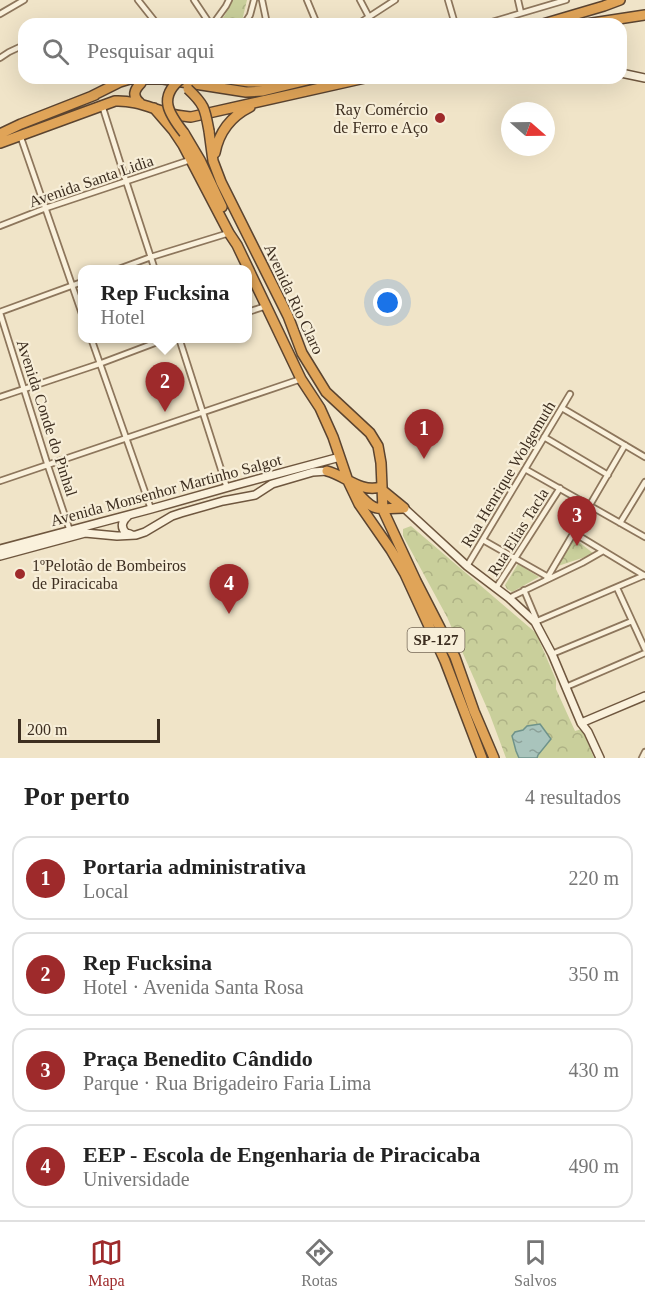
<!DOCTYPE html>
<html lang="pt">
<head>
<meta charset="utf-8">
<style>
  body { margin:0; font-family:"Times New Roman",serif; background:#f2f2f2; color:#222 }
  .compass { position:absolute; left:501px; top:102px; width:54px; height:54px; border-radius:50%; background:#fff; box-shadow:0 6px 24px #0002; rotate:110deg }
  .scale { position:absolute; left:18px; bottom:15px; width:142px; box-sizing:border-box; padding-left:6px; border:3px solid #3d2e20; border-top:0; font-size:16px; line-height:21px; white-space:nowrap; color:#3d2e20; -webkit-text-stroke:4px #f7eed8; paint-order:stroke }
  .you { position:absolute; left:388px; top:303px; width:21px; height:21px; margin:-15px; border:4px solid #fff; border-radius:50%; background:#1a73e8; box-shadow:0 0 0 9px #1a73e833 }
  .badge { display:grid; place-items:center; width:39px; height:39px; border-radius:50%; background:#9e2a2b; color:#fff; font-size:20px; font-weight:700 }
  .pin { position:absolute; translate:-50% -50px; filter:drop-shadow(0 2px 3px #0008) }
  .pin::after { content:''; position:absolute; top:32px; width:21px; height:18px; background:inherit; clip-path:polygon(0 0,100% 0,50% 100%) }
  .popup { position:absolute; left:78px; top:265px; width:174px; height:78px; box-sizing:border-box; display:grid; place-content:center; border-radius:12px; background:#fff; filter:drop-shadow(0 2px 4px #0005); font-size:20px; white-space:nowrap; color:#767676 }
  .popup b { font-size:22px; color:#222 }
  .popup::after { content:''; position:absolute; left:50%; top:100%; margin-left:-12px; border:12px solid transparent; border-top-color:#fff }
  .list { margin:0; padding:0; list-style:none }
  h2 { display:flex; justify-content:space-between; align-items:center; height:78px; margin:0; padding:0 24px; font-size:26px }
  h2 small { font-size:20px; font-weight:400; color:#767676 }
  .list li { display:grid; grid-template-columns:39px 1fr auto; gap:18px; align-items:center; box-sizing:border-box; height:84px; margin:0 12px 12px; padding:0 12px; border:2px solid #e0e0e0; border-radius:18px }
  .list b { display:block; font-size:22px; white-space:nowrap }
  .list p { margin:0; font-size:20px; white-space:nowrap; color:#767676 }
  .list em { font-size:20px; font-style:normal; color:#767676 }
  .icon { flex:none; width:33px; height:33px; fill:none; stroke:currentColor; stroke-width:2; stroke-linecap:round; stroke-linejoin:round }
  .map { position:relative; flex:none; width:645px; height:758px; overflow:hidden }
  .search { position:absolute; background:#fff; box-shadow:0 6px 24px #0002; left:18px; right:18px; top:18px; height:66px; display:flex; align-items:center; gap:15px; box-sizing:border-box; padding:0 21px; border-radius:18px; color:#767676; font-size:22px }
  .sheet { height:462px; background:#fff }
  nav { display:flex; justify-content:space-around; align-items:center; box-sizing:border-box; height:84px; border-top:2px solid #e0e0e0; background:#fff; font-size:16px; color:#767676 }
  nav a { display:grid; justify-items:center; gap:3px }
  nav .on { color:#9e2a2b }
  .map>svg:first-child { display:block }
  .forest { fill:url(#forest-crowns) }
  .water { fill:url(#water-ripples); stroke:#6f938a; stroke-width:1.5 }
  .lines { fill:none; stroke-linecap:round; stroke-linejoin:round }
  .street-casing { stroke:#8d765c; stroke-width:8 }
  .secondary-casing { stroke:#6f573f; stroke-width:10 }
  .highway-casing { stroke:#5b4430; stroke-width:12 }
  .street { stroke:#faf1dc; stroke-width:4.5 }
  .secondary { stroke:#faf1dc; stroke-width:7 }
  .highway { stroke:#e0a458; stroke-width:9 }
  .highway-bridge-casing { stroke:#5b4430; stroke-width:12; stroke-linecap:butt }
  .highway-bridge { stroke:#e0a458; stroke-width:9 }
  .poi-dot { fill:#9e2a2b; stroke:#f7eed8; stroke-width:2 }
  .labels { text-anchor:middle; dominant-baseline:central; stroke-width:4.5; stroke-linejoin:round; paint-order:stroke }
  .shield { fill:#f7eed8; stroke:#756857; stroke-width:1.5 }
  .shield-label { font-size:15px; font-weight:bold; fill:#3d2e20 }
  .poi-label { font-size:16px; fill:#3d2e20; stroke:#f7eed8; text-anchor:end }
  .street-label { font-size:16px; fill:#3d2e20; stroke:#f7eed8 }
</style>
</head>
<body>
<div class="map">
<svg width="645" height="758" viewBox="0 0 645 758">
  <defs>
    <pattern id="forest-crowns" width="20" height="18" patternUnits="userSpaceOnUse" patternTransform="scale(1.5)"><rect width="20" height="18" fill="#c9cf9b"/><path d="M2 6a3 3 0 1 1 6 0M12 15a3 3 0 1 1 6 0" fill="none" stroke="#aeb285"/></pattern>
    <pattern id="water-ripples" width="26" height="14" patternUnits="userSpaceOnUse" patternTransform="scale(1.5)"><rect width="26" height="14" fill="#a9c4bc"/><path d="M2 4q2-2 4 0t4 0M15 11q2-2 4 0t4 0" fill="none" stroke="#8ba098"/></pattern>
  </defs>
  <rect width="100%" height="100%" fill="#f0e4c8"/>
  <path class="forest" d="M232 0H247L242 21 240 24H218L225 15Z
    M411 526 536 633 556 680V689L575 731 582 729 594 758H506L490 715 447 617 403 536V529Z
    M574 538 594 554 558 566Z
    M518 564 539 577 512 592 507 589 505 585Z"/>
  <path class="water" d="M540 724 551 739 538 755 537 758H519L516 751 512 736 515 732 523 730 527 726Z"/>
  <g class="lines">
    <g class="street-casing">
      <path id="street" d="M138 0 157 24
        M194 0 210 24
        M262 0 267 24
        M307 0 317 24
        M360 0 369 17
        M448 0 455 24
        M518 0 521 13
        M0 14 24 0
        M213 24 226 6 229 0
        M244 24 250 15 254 0
        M358 24 395 0
        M485 24 566 0
        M0 58 9 52 24 45
        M102 105 126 181 155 270
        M20 135 82 314
        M0 226 46 208 190 160
        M116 270 151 257 229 233
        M0 312 82 282
        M248 312 266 306
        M0 313 48 466 70 531
        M91 338 151 509
        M179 338 227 488
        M0 397 99 364 168 338
        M562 408 645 457
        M544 437 608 475
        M525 469 645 537
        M0 481 301 379
        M620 523 645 482
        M574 533 645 576
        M483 540 548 577
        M467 566 570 394
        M546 580 625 445
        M496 588 560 488
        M617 588 645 649
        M524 590 537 621
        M509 598 582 563 603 551
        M535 622 645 575
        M552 654 632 621
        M566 687 645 653
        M642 758 645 752"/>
    </g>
    <g class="secondary-casing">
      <path id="secondary" d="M621 73 645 78
        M404 508 467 566 509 598 535 622 552 654 581 723 588 732 600 758
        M128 516C122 521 120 527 126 533L130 534
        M0 549 151 509 236 485 340 457
        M0 556 85 533 117 536 136 535 145 532 172 516 181 513 223 501 255 495 272 484 313 472 327 471
        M581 723 645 696"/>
    </g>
    <g class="highway-casing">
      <path id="highway" d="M543 24 604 6 620 0
        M586 24 645 15
        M222 78 249 82H279
        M92 96 120 82 130 79H163L246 92 263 91 316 78
        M140 103C132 96 134 90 141 83
        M154 108 173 130 183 145 229 233 237 245 301 379 320 408 333 437 348 481 359 504 391 550 405 574 445 661 482 758
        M209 131 213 161 221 182 288 316 302 353 326 392 370 433 378 446 381 463 383 510 416 581 455 657 474 711 494 758
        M184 133 200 160 222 207
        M0 134 21 124 95 95
        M0 143 115 101C136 100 152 109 172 114 178 116 184 116 191 117L365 78
        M215 153C219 132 230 117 250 107
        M327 471C346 476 360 493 381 487
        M382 490 404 508
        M357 492C376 514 377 508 404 508"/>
    </g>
    <use href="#street" class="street"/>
    <use href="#secondary" class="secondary"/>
    <use href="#highway" class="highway"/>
    <g class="highway-bridge-casing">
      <path id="highway-bridge" d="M182 78C157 97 169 114 184 133
        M188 89C205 105 205 109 209 131"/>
    </g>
    <use href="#highway-bridge" class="highway-bridge"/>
  </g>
  <g class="poi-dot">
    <circle cx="440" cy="118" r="6"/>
    <circle cx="20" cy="574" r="6"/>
  </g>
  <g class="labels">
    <rect class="shield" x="407.5" y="628" width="57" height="24" rx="4.5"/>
    <g class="shield-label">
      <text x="436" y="640">SP-127</text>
    </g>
    <g class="poi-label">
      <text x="428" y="109">Ray Comércio<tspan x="428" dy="18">de Ferro e Aço</tspan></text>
      <text x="32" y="565" text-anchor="start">1ºPelotão de Bombeiros<tspan x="32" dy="18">de Piracicaba</tspan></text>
    </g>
    <g class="street-label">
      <text transform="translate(91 181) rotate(-19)">Avenida Santa Lidia</text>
      <text transform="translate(294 299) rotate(65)">Avenida Rio Claro</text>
      <text transform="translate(47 418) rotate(72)">Avenida Conde do Pinhal</text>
      <text transform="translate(508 474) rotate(-59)">Rua Henrique Wolgemuth</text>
      <text transform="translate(166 490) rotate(-15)">Avenida Monsenhor Martinho Salgot</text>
      <text transform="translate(518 532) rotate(-58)">Rua Elias Tacla</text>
    </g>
  </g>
</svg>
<svg class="compass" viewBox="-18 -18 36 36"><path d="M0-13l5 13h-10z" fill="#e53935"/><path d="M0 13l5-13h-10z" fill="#767676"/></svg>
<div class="scale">200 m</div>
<div class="you"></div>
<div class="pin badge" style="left:424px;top:459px">1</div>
<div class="pin badge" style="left:165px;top:412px">2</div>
<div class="popup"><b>Rep Fucksina</b>Hotel</div>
<div class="pin badge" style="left:577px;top:546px">3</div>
<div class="pin badge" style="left:229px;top:614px">4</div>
<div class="search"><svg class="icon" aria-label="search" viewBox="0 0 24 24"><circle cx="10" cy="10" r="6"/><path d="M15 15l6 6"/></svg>Pesquisar aqui</div>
</div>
<section class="sheet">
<h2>Por perto<small>4 resultados</small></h2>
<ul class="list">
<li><span class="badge">1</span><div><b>Portaria administrativa</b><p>Local</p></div><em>220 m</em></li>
<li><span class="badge">2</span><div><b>Rep Fucksina</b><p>Hotel · Avenida Santa Rosa</p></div><em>350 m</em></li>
<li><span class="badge">3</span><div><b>Praça Benedito Cândido</b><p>Parque · Rua Brigadeiro Faria Lima</p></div><em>430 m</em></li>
<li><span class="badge">4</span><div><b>EEP - Escola de Engenharia de Piracicaba</b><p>Universidade</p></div><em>490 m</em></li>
</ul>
</section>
<nav>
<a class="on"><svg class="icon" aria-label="map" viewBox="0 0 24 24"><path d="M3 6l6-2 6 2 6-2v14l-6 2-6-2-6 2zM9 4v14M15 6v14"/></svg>Mapa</a>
<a><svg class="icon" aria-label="directions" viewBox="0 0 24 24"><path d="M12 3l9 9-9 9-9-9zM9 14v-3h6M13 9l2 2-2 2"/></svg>Rotas</a>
<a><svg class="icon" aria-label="saved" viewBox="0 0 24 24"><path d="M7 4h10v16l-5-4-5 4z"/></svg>Salvos</a>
</nav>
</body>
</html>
